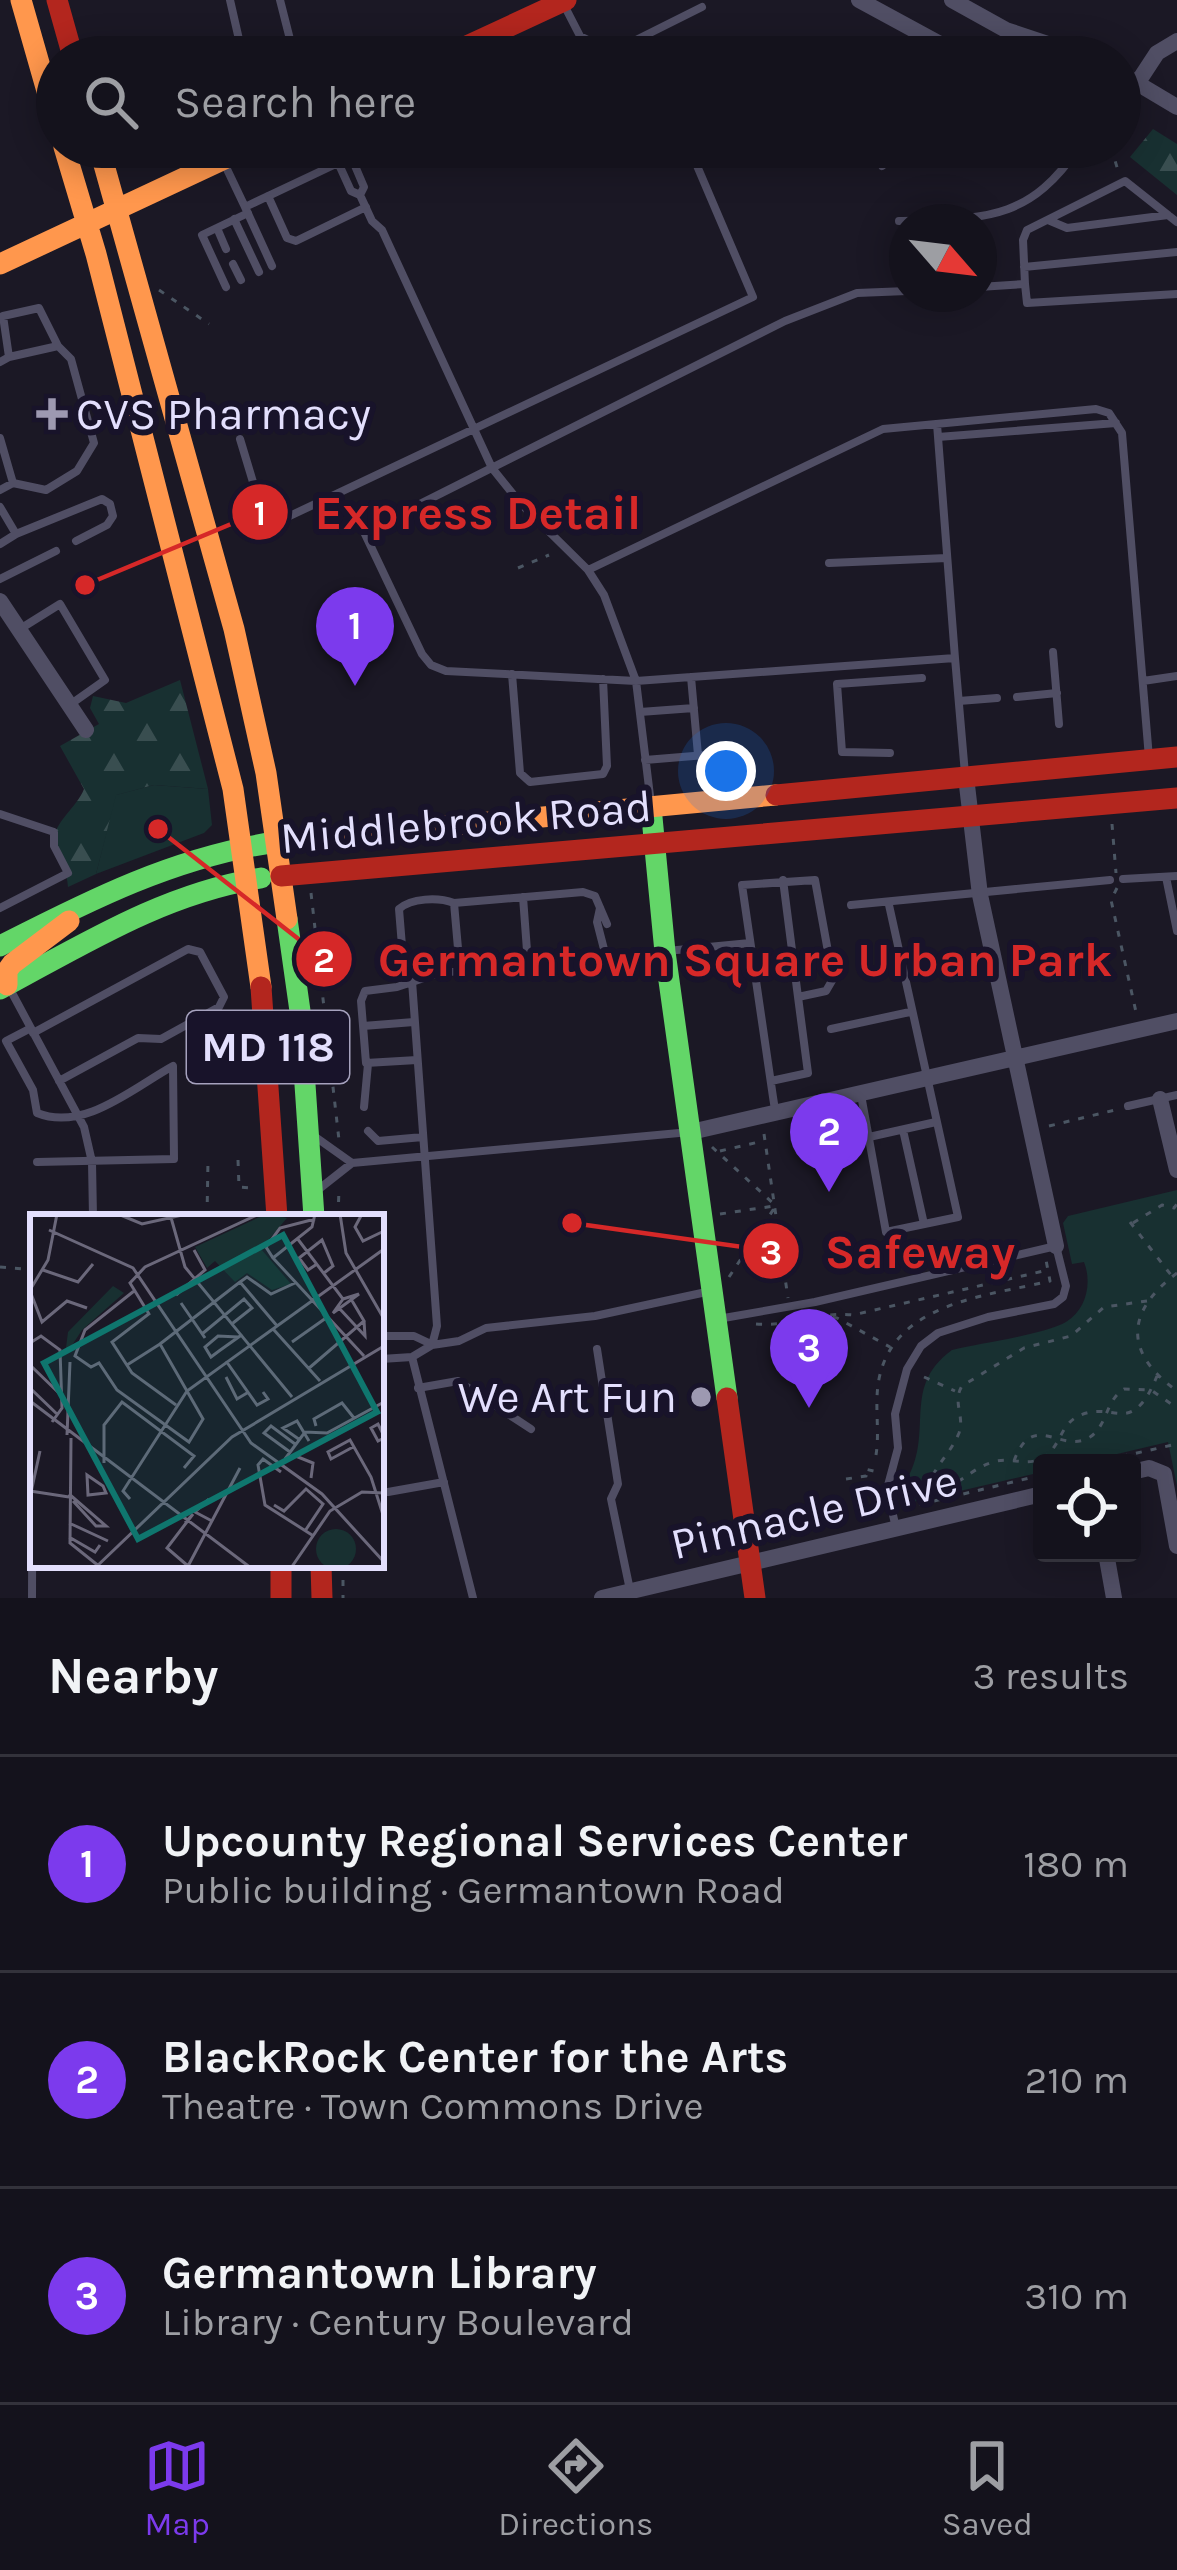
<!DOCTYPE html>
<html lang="en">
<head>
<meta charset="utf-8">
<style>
  body { margin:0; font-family:Karla,sans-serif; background:#212029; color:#f1f3f6 }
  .controls { position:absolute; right:36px; bottom:36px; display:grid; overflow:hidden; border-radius:12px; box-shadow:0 6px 30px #0003 }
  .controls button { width:108px; height:108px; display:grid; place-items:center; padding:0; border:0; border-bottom:3px solid #33323b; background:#14121c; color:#f1f3f6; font:60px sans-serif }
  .compass { position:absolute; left:889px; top:204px; width:108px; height:108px; border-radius:50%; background:#14121c; box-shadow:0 6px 30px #0003; rotate:118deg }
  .you { position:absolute; left:726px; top:771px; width:42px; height:42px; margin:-30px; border:9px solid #fff; border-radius:50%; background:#1a73e8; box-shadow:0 0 0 18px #1a73e833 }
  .badge { display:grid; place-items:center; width:78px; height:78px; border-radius:50%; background:#7c3aed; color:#fff; font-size:39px; font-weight:700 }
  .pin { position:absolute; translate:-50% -99px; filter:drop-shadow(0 3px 6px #0008) }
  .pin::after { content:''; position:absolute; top:63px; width:42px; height:36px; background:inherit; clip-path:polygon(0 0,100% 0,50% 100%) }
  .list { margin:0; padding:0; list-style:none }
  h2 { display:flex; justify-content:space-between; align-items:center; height:156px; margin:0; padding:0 48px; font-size:51px }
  h2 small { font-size:39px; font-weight:400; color:#9d9ea3 }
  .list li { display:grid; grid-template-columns:78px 1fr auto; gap:36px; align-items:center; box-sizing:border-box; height:216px; padding:0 48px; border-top:3px solid #33323b }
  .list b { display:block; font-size:45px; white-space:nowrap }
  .list p { margin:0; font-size:39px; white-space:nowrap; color:#9d9ea3 }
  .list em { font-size:39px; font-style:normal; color:#9d9ea3 }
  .icon { flex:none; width:66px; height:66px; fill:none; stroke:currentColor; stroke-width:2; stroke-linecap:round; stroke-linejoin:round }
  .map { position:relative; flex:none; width:1177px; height:1598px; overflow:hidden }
  .search { position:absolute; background:#14121c; box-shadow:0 6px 30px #0003; left:36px; right:36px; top:36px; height:132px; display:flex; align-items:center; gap:30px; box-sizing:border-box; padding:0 42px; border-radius:66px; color:#9d9ea3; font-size:45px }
  .sheet { height:804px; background:#14121c }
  nav { display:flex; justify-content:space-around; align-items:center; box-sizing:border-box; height:168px; border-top:3px solid #33323b; background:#14121c; font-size:33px; color:#9d9ea3 }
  nav a { display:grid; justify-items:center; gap:6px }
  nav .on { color:#7c3aed }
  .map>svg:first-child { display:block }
  .forest { fill:url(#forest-firs) }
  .park { fill:#183031 }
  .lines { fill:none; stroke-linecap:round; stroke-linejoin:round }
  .path { stroke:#4b5663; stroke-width:3; stroke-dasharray:6 9; stroke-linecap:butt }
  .lane { stroke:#504e64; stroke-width:8 }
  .street { stroke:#504e64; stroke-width:16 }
  .fast { stroke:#63d668; stroke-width:21 }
  .slow { stroke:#ff974d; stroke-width:21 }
  .jam { stroke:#b3261e; stroke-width:21 }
  .poi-dot { fill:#9d99b1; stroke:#18132a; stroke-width:4.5 }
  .labels { text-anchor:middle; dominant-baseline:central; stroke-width:12; stroke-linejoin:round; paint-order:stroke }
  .shield { fill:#18132a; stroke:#a6a2be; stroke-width:3 }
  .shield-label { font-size:42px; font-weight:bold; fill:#e3dffd }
  .poi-label { font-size:45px; fill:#e3dffd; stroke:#18132a; text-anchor:start }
  .street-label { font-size:45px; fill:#e3dffd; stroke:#18132a }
  .inset-road { fill:none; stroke:#6b687b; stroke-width:3 }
  .view { fill:#0f766e; fill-opacity:0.15; stroke:#0f766e; stroke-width:6 }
  .inset-edge { fill:none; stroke:#e3dffd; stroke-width:6 }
  .leader { fill:none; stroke:#d62828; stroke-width:4.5 }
  .callout-dot { fill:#d62828; stroke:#18132a; stroke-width:4.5 }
  .mark-label { font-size:36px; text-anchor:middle; font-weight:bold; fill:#fff }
  .callout-label { font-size:48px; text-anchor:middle; font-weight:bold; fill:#d62828; stroke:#18132a; stroke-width:12; stroke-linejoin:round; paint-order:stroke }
</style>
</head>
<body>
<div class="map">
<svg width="1177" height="1598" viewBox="0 0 1177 1598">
  <defs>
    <pattern id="forest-firs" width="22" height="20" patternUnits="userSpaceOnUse" patternTransform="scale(3)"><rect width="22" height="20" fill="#183031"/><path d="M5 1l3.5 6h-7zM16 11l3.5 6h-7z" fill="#394e50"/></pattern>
  </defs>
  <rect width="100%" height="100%" fill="#1b1825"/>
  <path class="forest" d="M1153 129 1177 144V195L1130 157Z
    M180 680 208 789 154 785 117 795 96 874 68 887C67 871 60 863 55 849 48 825 76 810 84 789L60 746 99 724 90 708 93 696 126 703Z"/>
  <path class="park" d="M154 785 208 789 212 825 204 833 96 874 116 795Z
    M1177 1190V1486L1168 1442 1079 1463H1042V1472L904 1504 900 1490C940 1437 897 1390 952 1350 980 1343 1043 1335 1066 1322 1087 1309 1092 1282 1084 1262L1072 1264 1063 1223 1068 1216Z"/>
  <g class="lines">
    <path class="path" d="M1111 147 1119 174
      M159 290 209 324
      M518 568 549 555
      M1112 824 1116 873
      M1117 888 1111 900 1136 1012
      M311 893 339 1140
      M229 1031 244 1026
      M1049 1126 1115 1110
      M764 1134 788 1298
      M712 1147 775 1205
      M720 1151 763 1141
      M238 1160 239 1187 253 1188
      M720 1214 774 1206
      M207 1217 208 1160
      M338 1217 339 1189
      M1130 1222 1171 1275
      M1133 1223 1162 1205 1174 1208 1177 1204
      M0 1267 24 1269
      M1177 1273C1125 1312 1124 1353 1177 1391
      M729 1277 775 1207
      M1147 1301 1104 1307 1071 1336 1024 1348 962 1386C952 1402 965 1416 959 1433 950 1455 931 1469 926 1493 957 1490 967 1470 993 1462 1012 1456 1029 1469 1047 1455 1060 1444 1061 1427 1075 1418 1112 1396 1130 1442 1157 1376
      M818 1316 837 1318 890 1347
      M756 1324C790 1327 819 1311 853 1315L1048 1270
      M924 1377 955 1391
      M876 1455C880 1430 874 1404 879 1379 894 1302 988 1296 1050 1281L1046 1260
      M1014 1461C1033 1409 1061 1455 1090 1437 1108 1425 1105 1401 1124 1389L1151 1390 1177 1408
      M1092 1463 1177 1444
      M846 1479 866 1476 865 1469 878 1472
      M905 1508 1042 1475
      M343 1565V1598"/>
    <path class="lane" d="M230 0 243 57
      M280 0 294 55
      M563 3 580 36 612 52 702 7
      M496 39 531 57
      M331 147 351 191 360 195 372 221 382 230 492 468 521 504 588 570 604 595 636 681 651 804
      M347 147 364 187 360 195
      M874 147 882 166
      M225 165 245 207
      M268 196 287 238 296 241 366 207
      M234 219 259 272
      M1048 220 1067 228 1168 215
      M899 221C982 218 1028 223 1079 147
      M217 228 226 249
      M233 264 241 280
      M272 266 245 207 338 163
      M1024 267 1177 252
      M1025 284 1027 303 1177 294
      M226 287 202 235 248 213
      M979 287 1025 284 1023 240 1027 230 1125 181 1177 222
      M907 291 857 293 785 321 364 532 422 654 431 665 446 671 636 681 955 658 965 774
      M0 362 9 357 58 346 39 308 3 316 9 357
      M937 424 955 658
      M938 437 1116 423
      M0 438 13 483
      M240 439 263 515 277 522 753 297 689 147
      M0 490 13 483 46 490 77 471 94 443 71 359 58 346
      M0 507 16 534 0 544
      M16 534 102 499 110 504 113 516 107 525 76 541
      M829 563 947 558
      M588 570 883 429 1096 409 1109 413 1122 433 1149 758
      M0 579 56 551
      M20 629 60 604 105 680 71 704
      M1053 652 1059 724
      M512 674 520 773 530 782 603 774 607 766 603 679
      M691 677 698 755
      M1143 681 1177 676
      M1017 697 1057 693
      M959 701 997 698
      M640 712 694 708
      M890 753 842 752 837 684 922 678
      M645 760 718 754 722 799
      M0 814 54 832V846L68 873 0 908
      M1166 877 1177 931
      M1123 879 1177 876
      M783 880 798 997
      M523 897 528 964
      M851 905 1110 880
      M600 908 597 922 606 957
      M460 971 454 903 583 892 595 896 607 924
      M412 981 437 1326 432 1345
      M405 983 399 909C411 898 438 897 454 903
      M11 991 84 1127 92 1162 93 1217
      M363 1026 414 1022
      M31 1028 6 1041 33 1090 37 1113C84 1132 133 1088 173 1066L174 1159 37 1162
      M831 1029 910 1012
      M33 1033 188 949 200 952 224 997 219 1007 161 1039 138 1038 59 1081
      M417 1060 366 1063 361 1001 365 991 397 987 439 973 750 943
      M771 1081 808 1073 798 997 826 991 833 979 815 880 742 885 773 1097 775 1110
      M861 1095 886 1232 958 1217 889 905
      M1128 1106 1177 1095
      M364 1107 368 1064
      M903 1130 924 1224
      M368 1131 378 1141 423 1137
      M314 1136 352 1163
      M869 1137 936 1122
      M319 1189 352 1163 690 1132
      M718 1319 815 1302 1056 1246 1066 1286 1063 1297 1054 1304 988 1317 938 1333 921 1346 907 1369 895 1414 898 1448 887 1489 896 1528
      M381 1336H414L431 1344
      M597 1349 618 1484 611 1499 630 1590
      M412 1357 473 1598
      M381 1359 412 1357 432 1345 459 1341 486 1328 595 1316 711 1291
      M418 1388 458 1381 531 1429
      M388 1492 444 1482
      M32 1598 33 1262"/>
    <path class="street" d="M859 0 964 57
      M952 0 1006 30 1087 57
      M1120 73 1177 107
      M1138 82 1157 53 1177 41
      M0 601 86 730
      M966 777 980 895 1056 1246
      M1160 1099 1177 1170
      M691 1132 1177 1021
      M1132 1472 1149 1468 1164 1474 1177 1546
      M1106 1553 1114 1598
      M602 1598 1042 1494"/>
    <path class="fast" d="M651 807 665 952 727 1398
      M287 919 300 1011 314 1217
      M0 946C90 900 175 857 276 842
      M0 989C84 944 165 893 261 878"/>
    <path class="slow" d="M21 0 57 126
      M64 147 96 254 233 789 261 987
      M99 147 234 629 266 773 287 919
      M0 264 250 147
      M276 842 776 795
      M7 985V971L12 964 69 921"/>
    <path class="jam" d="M57 0 73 57
      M443 57 566 0
      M776 795 1177 757
      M281 876 1177 798
      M261 987 277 1217
      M727 1398 755 1598
      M281 1565V1598
      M321 1565 322 1598"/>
  </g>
  <g class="poi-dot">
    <path d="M46 396h12v12h12v12h-12v12h-12v-12h-12v-12h12z"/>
    <circle cx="701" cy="1397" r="12"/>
  </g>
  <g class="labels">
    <rect class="shield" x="187" y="1011" width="162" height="72" rx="9"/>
    <g class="shield-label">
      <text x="268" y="1047">MD 118</text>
    </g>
    <g class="poi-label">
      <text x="76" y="414">CVS Pharmacy</text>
      <text x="677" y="1397" text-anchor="end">We Art Fun</text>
    </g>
    <g class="street-label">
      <text transform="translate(466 822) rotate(-5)">Middlebrook Road</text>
      <text transform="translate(814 1512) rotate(-13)">Pinnacle Drive</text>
    </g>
  </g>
  <g transform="translate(30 1214)">
    <rect width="354" height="354" fill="#1b1825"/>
    <path d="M83 72 94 79 52 116 35 142 38 118Z" fill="#183031"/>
    <path d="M236 0 257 4 231 35 261 70 242 76 217 59 205 68 185 47 177 54 165 33ZM286 335a20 20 0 1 1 40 0a20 20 0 1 1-40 0Z" fill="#183031"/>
    <path class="inset-road" d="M88 0 112 10 157 0M140 0 155 53 262 183M285 0 282 13 243 44 334 142M310 0 316 39 354 105M332 0 325 13 333 27 354 17M19 16 103 54 221 229 292 280 354 348M267 24 313 85 303 99 329 80 313 85M243 44 236 33 250 14 285 5M287 50 278 56 269 44 292 26 303 52 294 59M13 56 48 68 63 50M0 76 18 46 27 0M0 77 12 108 37 87 57 94M104 77 55 116 45 142 61 153 69 149 87 176 159 228 173 205 130 130 210 68M146 81 175 56 164 36M151 89 175 124M309 94 335 122 334 107M120 99 82 128 102 159 146 191M119 100 100 69 115 53 229 0M248 113 210 68 217 63 241 80 265 69M244 116 290 167M172 120 214 85 222 94 203 109M208 123 188 122 175 133 181 143 189 137 210 122 212 120M262 128 296 104M0 129 11 122 30 136 32 194 22 208M196 147 227 191 238 185 233 178M0 151 32 182M97 151 130 130M278 155 334 107 321 85M196 163 207 185 217 179M0 174 28 201M0 187 221 354M286 212 284 205 312 189 324 204M37 221 40 148M354 222 348 210 341 214 348 227 354 224M41 224 40 329 70 353M270 226 253 214 267 207 279 227M323 233 301 245 298 238 320 226 341 263 354 304M260 238 234 219 241 212 265 230M263 241 283 249 281 264M255 245 275 218 297 219 354 188M74 249V211L92 188 164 242 154 254M251 258 233 245 228 251 235 291 282 321M57 261 73 272 76 279 58 281ZM0 277 39 283M39 280 76 312H66L43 287M0 283 10 237M100 285 93 277 157 177 354 35M179 285 165 298 182 307M244 291 254 297 276 275 293 290 275 317M39 309 78 327M155 309 163 300 137 334 158 352M39 323 65 338 70 331M65 354 202 223 354 132M157 354 210 254M261 354 300 297 332 278 354 279"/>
    <path class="view" d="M253 21 347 198 108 325 14 149Z"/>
    <rect width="354" height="354" class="inset-edge"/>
  </g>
  <path class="leader" d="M85 585L260 512M158 829L324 959M572 1223L771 1251"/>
  <g class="callout-dot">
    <circle cx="85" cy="585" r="12"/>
    <circle cx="158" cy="829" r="12"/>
    <circle cx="572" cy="1223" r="12"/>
    <circle cx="260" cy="512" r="30"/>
    <circle cx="324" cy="959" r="30"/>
    <circle cx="771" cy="1251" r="30"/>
  </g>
  <g class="mark-label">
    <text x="260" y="525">1</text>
    <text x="324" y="972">2</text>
    <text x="771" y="1264">3</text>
  </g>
  <g class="callout-label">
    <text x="478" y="529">Express Detail</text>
    <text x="745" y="976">Germantown Square Urban Park</text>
    <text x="920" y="1268">Safeway</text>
  </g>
</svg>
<div class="controls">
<button><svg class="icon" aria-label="locate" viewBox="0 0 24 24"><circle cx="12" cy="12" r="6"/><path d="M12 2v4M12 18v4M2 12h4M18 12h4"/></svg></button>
</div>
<svg class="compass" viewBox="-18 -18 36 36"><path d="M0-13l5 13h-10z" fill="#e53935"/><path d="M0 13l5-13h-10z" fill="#9d9ea3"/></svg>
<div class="you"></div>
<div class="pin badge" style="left:355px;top:686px">1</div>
<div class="pin badge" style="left:829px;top:1192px">2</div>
<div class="pin badge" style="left:809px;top:1408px">3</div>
<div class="search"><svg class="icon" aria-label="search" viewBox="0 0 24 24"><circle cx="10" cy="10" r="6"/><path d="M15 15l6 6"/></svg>Search here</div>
</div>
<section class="sheet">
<h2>Nearby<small>3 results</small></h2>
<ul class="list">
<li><span class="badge">1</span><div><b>Upcounty Regional Services Center</b><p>Public building · Germantown Road</p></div><em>180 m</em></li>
<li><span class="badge">2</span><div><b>BlackRock Center for the Arts</b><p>Theatre · Town Commons Drive</p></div><em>210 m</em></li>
<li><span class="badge">3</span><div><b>Germantown Library</b><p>Library · Century Boulevard</p></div><em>310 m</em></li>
</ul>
</section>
<nav>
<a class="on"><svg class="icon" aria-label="map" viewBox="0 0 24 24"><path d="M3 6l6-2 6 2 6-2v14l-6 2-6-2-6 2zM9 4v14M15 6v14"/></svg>Map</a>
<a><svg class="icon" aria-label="directions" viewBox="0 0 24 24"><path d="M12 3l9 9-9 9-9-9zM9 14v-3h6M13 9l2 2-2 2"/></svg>Directions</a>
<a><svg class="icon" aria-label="saved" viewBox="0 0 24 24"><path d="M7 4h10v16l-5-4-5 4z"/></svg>Saved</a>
</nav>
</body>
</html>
